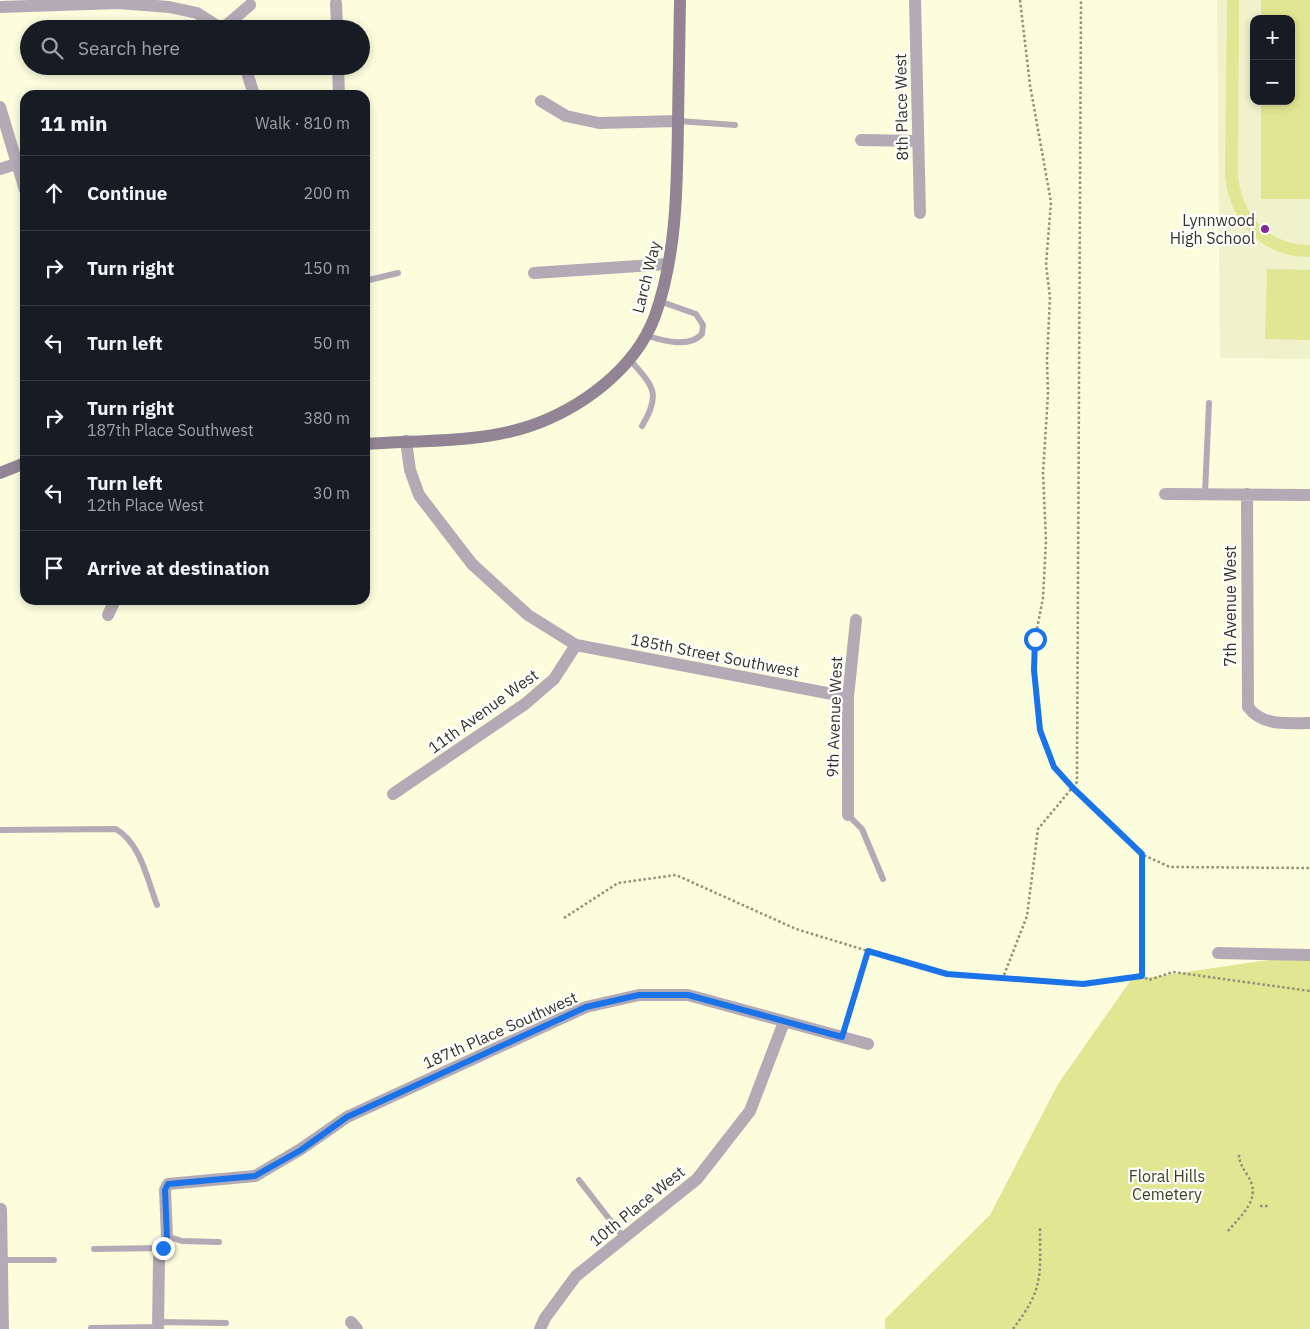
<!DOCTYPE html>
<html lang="en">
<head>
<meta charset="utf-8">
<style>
  body { margin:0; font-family:"IBM Plex Sans",sans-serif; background:#20242c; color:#f1f3f6 }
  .controls { position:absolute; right:15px; top:15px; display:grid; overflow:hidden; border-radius:10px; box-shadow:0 2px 8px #0003 }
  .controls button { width:45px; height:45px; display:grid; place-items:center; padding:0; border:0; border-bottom:1px solid #363941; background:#171b24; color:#f1f3f6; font:25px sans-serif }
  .stop { position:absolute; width:15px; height:15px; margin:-11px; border:4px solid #1a73e8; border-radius:50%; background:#fff }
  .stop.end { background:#1a73e8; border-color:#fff; box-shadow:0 1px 5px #0008 }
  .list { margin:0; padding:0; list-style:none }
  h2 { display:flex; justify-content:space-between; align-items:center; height:65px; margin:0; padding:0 20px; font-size:21px }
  h2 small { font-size:16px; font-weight:400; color:#9ea1a6 }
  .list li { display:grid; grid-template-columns:32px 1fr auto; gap:15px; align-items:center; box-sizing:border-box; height:75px; padding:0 20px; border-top:1px solid #363941 }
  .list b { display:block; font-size:19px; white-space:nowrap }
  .list p { margin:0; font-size:16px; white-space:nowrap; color:#9ea1a6 }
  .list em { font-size:16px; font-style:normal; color:#9ea1a6 }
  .icon { flex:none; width:28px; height:28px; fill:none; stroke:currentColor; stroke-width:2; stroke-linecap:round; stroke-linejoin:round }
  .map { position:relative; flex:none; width:1310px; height:1329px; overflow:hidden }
  .search { position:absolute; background:#171b24; box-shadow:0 2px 8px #0003; left:20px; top:20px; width:350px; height:55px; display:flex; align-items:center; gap:12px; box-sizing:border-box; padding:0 18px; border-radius:28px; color:#9ea1a6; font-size:19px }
  .panel { position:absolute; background:#171b24; box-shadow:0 2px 8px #0003; left:20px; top:90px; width:350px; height:515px; border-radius:15px }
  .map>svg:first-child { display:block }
  .built { fill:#eff2cb; fill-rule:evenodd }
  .green { fill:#e1e693 }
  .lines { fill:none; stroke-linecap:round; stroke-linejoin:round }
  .path { stroke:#8f907b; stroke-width:2.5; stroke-dasharray:2.5 2.5; stroke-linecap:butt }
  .lane { stroke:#b4aab5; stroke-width:6 }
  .street { stroke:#b4aab5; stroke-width:12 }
  .secondary { stroke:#928494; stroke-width:12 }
  .route { stroke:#1a73e8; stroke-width:6 }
  .poi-dot { fill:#862995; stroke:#fff; stroke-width:2 }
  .labels { text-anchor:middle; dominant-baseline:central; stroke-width:4.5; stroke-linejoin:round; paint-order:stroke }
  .street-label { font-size:16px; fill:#333428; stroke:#fff }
  .poi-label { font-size:16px; fill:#333428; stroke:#fff; text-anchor:end }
  .park-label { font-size:16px; fill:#3f411c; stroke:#fff }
</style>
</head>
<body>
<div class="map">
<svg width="1310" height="1329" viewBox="0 0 1310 1329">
  <rect width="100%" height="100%" fill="#fbfddd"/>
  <path class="built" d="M1217 0H1310V359L1220 358ZM1254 19H1291V101H1254Z"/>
  <path class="green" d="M1227 0H1239L1238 175C1241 214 1269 246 1310 245V257C1262 258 1229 221 1225 175Z
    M1261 0H1310V199H1261V101H1291V19H1261Z
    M1267 269 1310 270V340L1265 339Z
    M1297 956H1310V1329H885V1319L990 1215 1058 1084 1131 980Z"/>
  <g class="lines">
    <path class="path" d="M1020 0 1030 85 1051 202 1046 265 1050 297 1047 359 1048 394 1043 473 1046 541 1043 598 1035 639 1034 671 1041 730 1054 767 1073 788 1141 854 1170 867 1310 868
      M1141 854 1142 976
      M564 918 618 883 676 875 796 929 868 951
      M1004 975 1027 916 1038 829 1077 782 1081 0
      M845 1026 868 951 947 974 1083 983 1142 976 1149 980 1173 972 1310 991
      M1260 1206H1268
      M1228 1231C1242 1214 1262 1199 1248 1176 1243 1168 1239 1163 1239 1154
      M1013 1329C1044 1288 1040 1277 1040 1228"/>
    <path class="lane" d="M678 121 735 125
      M365 281 398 273
      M645 335C660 340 689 349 702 334L703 325 696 314 659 301
      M629 359C653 386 662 393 642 426
      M1205 494 1209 403
      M848 815 862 829 883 879
      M0 830 116 829C141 844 147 879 157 905
      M579 1180 624 1238
      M167 1236 182 1241 219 1242
      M94 1249 163 1248
      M2 1260H54
      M158 1322 226 1323
      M91 1328 158 1327"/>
    <path class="street" d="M915 0 920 213
      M336 3 337 29
      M0 7 118 3 169 7 197 13 222 29
      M222 29 250 5
      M245 66 254 95
      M338 66 339 95
      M541 101 566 116 599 123 678 121
      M0 107 25 190
      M861 140 918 141
      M0 169 25 161
      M534 273 668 264
      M406 441 410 470 419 495 472 564 528 615 576 645 848 697
      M1165 494 1310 495
      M1247 494 1248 707C1263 727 1288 723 1310 723
      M108 615 115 600
      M393 794 525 704 554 679 576 645
      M848 815V697L856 620
      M1218 953 1310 955
      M1 1209 3 1329
      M351 1322 357 1329
      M158 1329 159 1259 167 1238 165 1190 168 1184 255 1176 301 1149 347 1117 586 1007 639 995H688L868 1044
      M540 1329 545 1318 576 1276 697 1179 750 1111 784 1022"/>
    <path class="secondary" d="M365 444C418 440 476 443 527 427 579 410 635 370 655 316 677 254 677 186 678 121 679 81 679 40 680 0
      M0 473 25 463"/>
  </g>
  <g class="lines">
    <path class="route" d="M163 1248 167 1238 165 1190 168 1184 255 1176 301 1150 347 1117 586 1007 639 995H688L842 1037 868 951 947 974 1083 984 1142 976V854L1073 788 1054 767 1040 730 1034 670 1035 639"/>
  </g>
  <circle class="poi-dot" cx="1265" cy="229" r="5"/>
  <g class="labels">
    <g class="street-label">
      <text transform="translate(901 107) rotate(-91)">8th Place West</text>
      <text transform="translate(646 277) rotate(-76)">Larch Way</text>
      <text transform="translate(1230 606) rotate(-90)">7th Avenue West</text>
      <text transform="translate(715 655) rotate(11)">185th Street Southwest</text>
      <text transform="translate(483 711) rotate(-36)">11th Avenue West</text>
      <text transform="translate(834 717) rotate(-88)">9th Avenue West</text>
      <text transform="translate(500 1030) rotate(-24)">187th Place Southwest</text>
      <text transform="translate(637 1206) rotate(-39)">10th Place West</text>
    </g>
    <g class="poi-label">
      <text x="1255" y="220">Lynnwood<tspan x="1255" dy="18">High School</tspan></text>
    </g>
    <g class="park-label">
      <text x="1167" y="1176">Floral Hills<tspan x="1167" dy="18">Cemetery</tspan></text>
    </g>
  </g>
</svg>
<div class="controls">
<button>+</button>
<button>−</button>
</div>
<div class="stop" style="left:1035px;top:639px"></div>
<div class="stop end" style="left:163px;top:1248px"></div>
<div class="search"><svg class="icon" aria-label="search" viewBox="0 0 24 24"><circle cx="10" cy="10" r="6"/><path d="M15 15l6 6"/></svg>Search here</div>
<section class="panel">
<h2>11 min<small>Walk · 810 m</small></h2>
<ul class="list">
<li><svg class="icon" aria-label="ahead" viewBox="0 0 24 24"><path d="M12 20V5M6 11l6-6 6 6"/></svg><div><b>Continue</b></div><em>200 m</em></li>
<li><svg class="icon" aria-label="right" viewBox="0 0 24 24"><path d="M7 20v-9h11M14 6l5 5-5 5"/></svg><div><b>Turn right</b></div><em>150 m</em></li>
<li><svg class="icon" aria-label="left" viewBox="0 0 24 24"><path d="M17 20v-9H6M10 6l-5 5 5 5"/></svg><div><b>Turn left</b></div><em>50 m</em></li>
<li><svg class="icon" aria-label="right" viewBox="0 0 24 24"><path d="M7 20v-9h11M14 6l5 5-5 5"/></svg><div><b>Turn right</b><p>187th Place Southwest</p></div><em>380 m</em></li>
<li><svg class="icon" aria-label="left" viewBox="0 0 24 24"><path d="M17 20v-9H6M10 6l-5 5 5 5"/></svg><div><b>Turn left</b><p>12th Place West</p></div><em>30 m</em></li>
<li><svg class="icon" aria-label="arrive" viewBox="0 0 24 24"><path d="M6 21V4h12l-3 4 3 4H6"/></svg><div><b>Arrive at destination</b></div></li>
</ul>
</section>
</div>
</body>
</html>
